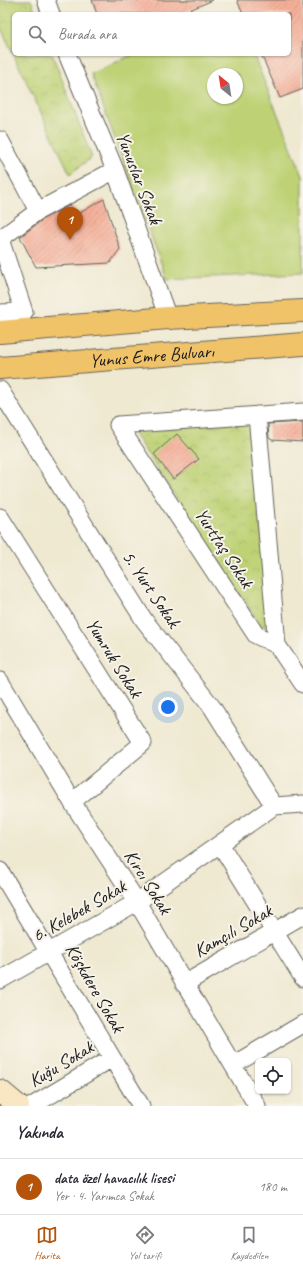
<!DOCTYPE html>
<html lang="tr">
<head>
<meta charset="utf-8">
<style>
  body { margin:0; font-family:Caveat,sans-serif; background:#f7f7f7; color:#2b2b33 }
  .controls { position:absolute; right:12px; bottom:12px; display:grid; overflow:hidden; border-radius:6px; box-shadow:0 1px 3px #0004 }
  .controls button { width:36px; height:36px; display:grid; place-items:center; padding:0; border:0; border-bottom:1px solid #e1e1e2; background:#fff; color:#2b2b33; font:20px sans-serif }
  .compass { position:absolute; left:207px; top:68px; width:36px; height:36px; border-radius:50%; background:#fff; box-shadow:0 1px 3px #0004; rotate:330deg }
  .you { position:absolute; left:168px; top:707px; width:14px; height:14px; margin:-10px; border:3px solid #fff; border-radius:50%; background:#1a73e8; box-shadow:0 0 0 6px #1a73e833 }
  .badge { display:grid; place-items:center; width:26px; height:26px; border-radius:50%; background:#b45309; color:#fff; font-size:13px; font-weight:700 }
  .pin { position:absolute; translate:-50% -33px; filter:drop-shadow(0 1px 2px #0008) }
  .pin::after { content:''; position:absolute; top:21px; width:14px; height:12px; background:inherit; clip-path:polygon(0 0,100% 0,50% 100%) }
  .list { margin:0; padding:0; list-style:none }
  h2 { display:flex; justify-content:space-between; align-items:center; height:52px; margin:0; padding:0 16px; font-size:17px }
  h2 small { font-size:13px; font-weight:400; color:#7c7c81 }
  .list li { display:grid; grid-template-columns:26px 1fr auto; gap:12px; align-items:center; box-sizing:border-box; height:56px; padding:0 16px; border-top:1px solid #e1e1e2 }
  .list b { display:block; font-size:15px; white-space:nowrap }
  .list p { margin:0; font-size:13px; white-space:nowrap; color:#7c7c81 }
  .list em { font-size:13px; font-style:normal; color:#7c7c81 }
  .icon { flex:none; width:22px; height:22px; fill:none; stroke:currentColor; stroke-width:2; stroke-linecap:round; stroke-linejoin:round }
  .map { position:relative; flex:none; width:303px; height:1106px; overflow:hidden }
  .search { position:absolute; background:#fff; box-shadow:0 1px 3px #0004; left:12px; right:12px; top:12px; height:44px; display:flex; align-items:center; gap:10px; box-sizing:border-box; padding:0 14px; border-radius:6px; color:#7c7c81; font-size:15px }
  .sheet { height:108px; background:#fff }
  nav { display:flex; justify-content:space-around; align-items:center; box-sizing:border-box; height:56px; border-top:1px solid #e1e1e2; background:#fff; font-size:11px; color:#7c7c81 }
  nav a { display:grid; justify-items:center; gap:2px }
  nav .on { color:#b45309 }
  .map>svg:first-child { display:block }
  .green { fill:#bed275; stroke:#6d7748; fill-rule:evenodd }
  .park { fill:url(#park-crowns); stroke:#6d7748 }
  .building { fill:url(#building-hatch) }
  .lines { fill:none; stroke-linecap:round; stroke-linejoin:round }
  .minor-casing { stroke:#66645b; stroke-width:19 }
  .secondary-casing { stroke:#66645b; stroke-width:24 }
  .primary-casing { stroke:#66645b; stroke-width:24 }
  .minor { stroke:#fff; stroke-width:17 }
  .secondary { stroke:#f9e7c3; stroke-width:22 }
  .primary { stroke:#f1c369; stroke-width:22 }
  .labels { text-anchor:middle; dominant-baseline:central; stroke-width:4; stroke-linejoin:round; paint-order:stroke }
  .street-label { font-size:19px; fill:#1c1c1c; stroke:#f7f3e8 }
</style>
</head>
<body>
<div class="map">
<svg width="303" height="1106" viewBox="0 0 303 1106">
  <defs>
    <pattern id="park-crowns" width="20" height="18" patternUnits="userSpaceOnUse"><rect width="20" height="18" fill="#bed275"/><path d="M2 6a3 3 0 1 1 6 0M12 15a3 3 0 1 1 6 0" fill="none" stroke="#a3b465"/></pattern>
    <pattern id="building-hatch" width="6" height="6" patternUnits="userSpaceOnUse"><rect width="6" height="6" fill="#f5b09a"/><path d="M-1 1l2-2M0 6l6-6M5 7l2-2" fill="none" stroke="#d19784"/></pattern>
  </defs>
  <rect width="100%" height="100%" fill="#f7f3e8"/>
  <filter id="ink" filterUnits="userSpaceOnUse"><feTurbulence type="fractalNoise" baseFrequency=".025" numOctaves="2"/><feDisplacementMap in="SourceGraphic" scale="8" xChannelSelector="R" yChannelSelector="G"/><feConvolveMatrix kernelMatrix="1 2 1 2 8 2 1 2 1" color-interpolation-filters="sRGB"/></filter>
  <filter id="wash" filterUnits="userSpaceOnUse"><feTurbulence type="fractalNoise" baseFrequency=".012" numOctaves="4" result="noise"/><feDisplacementMap in="SourceGraphic" scale="16" xChannelSelector="R" yChannelSelector="G"/><feGaussianBlur stdDeviation="0.9" result="paint"/><feColorMatrix in="noise" values="0 0 0 0 0 0 0 0 0 0 0 0 0 0 0 0 0 1.4 0 .05"/><feComposite in="paint" operator="in"/></filter>
  <g filter="url(#wash)">
    <rect width="100%" height="100%" fill="#efe9d1"/>
    <path class="green" d="M134 54H253L303 176V273L167 279 91 74ZM213 74H237V98H213Z"/>
    <path class="park" d="M0 0H31L36 14H14V54H52L92 157 70 174 0 26Z
      M252 422 269 627 261 626 132 431Z"/>
    <g id="blocks">
      <path class="building" d="M92 0H213L180 14H97Z
        M237 0H303V89L280 98 261 54H289V14H243Z
        M104 199 120 249 110 263 36 267 20 237 43 219 70 205 78 214Z
        M303 422V442L272 440 269 438 268 424Z
        M177 434 199 459 173 479 154 454Z"/>
    </g>
  </g>
  <g filter="url(#ink)">
    <use href="#blocks" fill-opacity="0" stroke="#66645b" stroke-width="1"/>
    <g class="lines">
      <g class="minor-casing">
        <path id="minor" d="M46 0 51 14
          M67 54 115 170 168 318
          M0 140 38 211
          M0 239 38 211 115 170
          M0 239 24 312 0 313
          M0 390 144 620 212 707 274 806
          M303 412 118 425 256 635 277 645 303 684
          M257 415 277 645
          M0 517 143 743 72 802
          M0 681 72 802 137 902 257 1106
          M274 806 303 804
          M220 844 303 978
          M0 871 141 1106
          M0 980 137 902 274 806
          M184 984 303 915
          M233 1065 303 1024
          M32 1106 112 1058"/>
      </g>
      <g class="secondary-casing">
        <path id="secondary" d="M0 1091 18 1106"/>
      </g>
      <g class="primary-casing">
        <g id="primary">
          <path d="M0 332 168 318 303 311"/>
          <path id="s1" d="M0 368 303 344"/>
        </g>
      </g>
      <use href="#minor" class="minor"/>
      <use href="#secondary" class="secondary"/>
      <use href="#primary" class="primary"/>
    </g>
  </g>
  <g class="labels">
    <g class="street-label">
      <text transform="translate(139 178) rotate(69)">Yunuslar Sokak</text>
      <text stroke="none"><textPath href="#s1" startOffset="152">Yunus Emre Bulvarı</textPath></text>
      <text transform="translate(224 548) rotate(57)">Yurttaş Sokak</text>
      <text transform="translate(151 589) rotate(56)">5. Yurt Sokak</text>
      <text transform="translate(114 658) rotate(58)">Yumruk Sokak</text>
      <text transform="translate(148 882) rotate(58)">Kırcı Sokak</text>
      <text transform="translate(79 911) rotate(-30)">6. Kelebek Sokak</text>
      <text transform="translate(233 931) rotate(-30)">Kamçılı Sokak</text>
      <text transform="translate(95 988) rotate(60)">Köşkdere Sokak</text>
      <text transform="translate(61 1064) rotate(-31)">Kuğu Sokak</text>
    </g>
  </g>
</svg>
<div class="controls">
<button><svg class="icon" aria-label="locate" viewBox="0 0 24 24"><circle cx="12" cy="12" r="6"/><path d="M12 2v4M12 18v4M2 12h4M18 12h4"/></svg></button>
</div>
<svg class="compass" viewBox="-18 -18 36 36"><path d="M0-13l5 13h-10z" fill="#e53935"/><path d="M0 13l5-13h-10z" fill="#7c7c81"/></svg>
<div class="you"></div>
<div class="pin badge" style="left:70px;top:240px">1</div>
<div class="search"><svg class="icon" aria-label="search" viewBox="0 0 24 24"><circle cx="10" cy="10" r="6"/><path d="M15 15l6 6"/></svg>Burada ara</div>
</div>
<section class="sheet">
<h2>Yakında<small></small></h2>
<ul class="list">
<li><span class="badge">1</span><div><b>data özel havacılık lisesi</b><p>Yer · 4. Yarımca Sokak</p></div><em>180 m</em></li>
</ul>
</section>
<nav>
<a class="on"><svg class="icon" aria-label="map" viewBox="0 0 24 24"><path d="M3 6l6-2 6 2 6-2v14l-6 2-6-2-6 2zM9 4v14M15 6v14"/></svg>Harita</a>
<a><svg class="icon" aria-label="directions" viewBox="0 0 24 24"><path d="M12 3l9 9-9 9-9-9zM9 14v-3h6M13 9l2 2-2 2"/></svg>Yol tarifi</a>
<a><svg class="icon" aria-label="saved" viewBox="0 0 24 24"><path d="M7 4h10v16l-5-4-5 4z"/></svg>Kaydedilen</a>
</nav>
</body>
</html>
